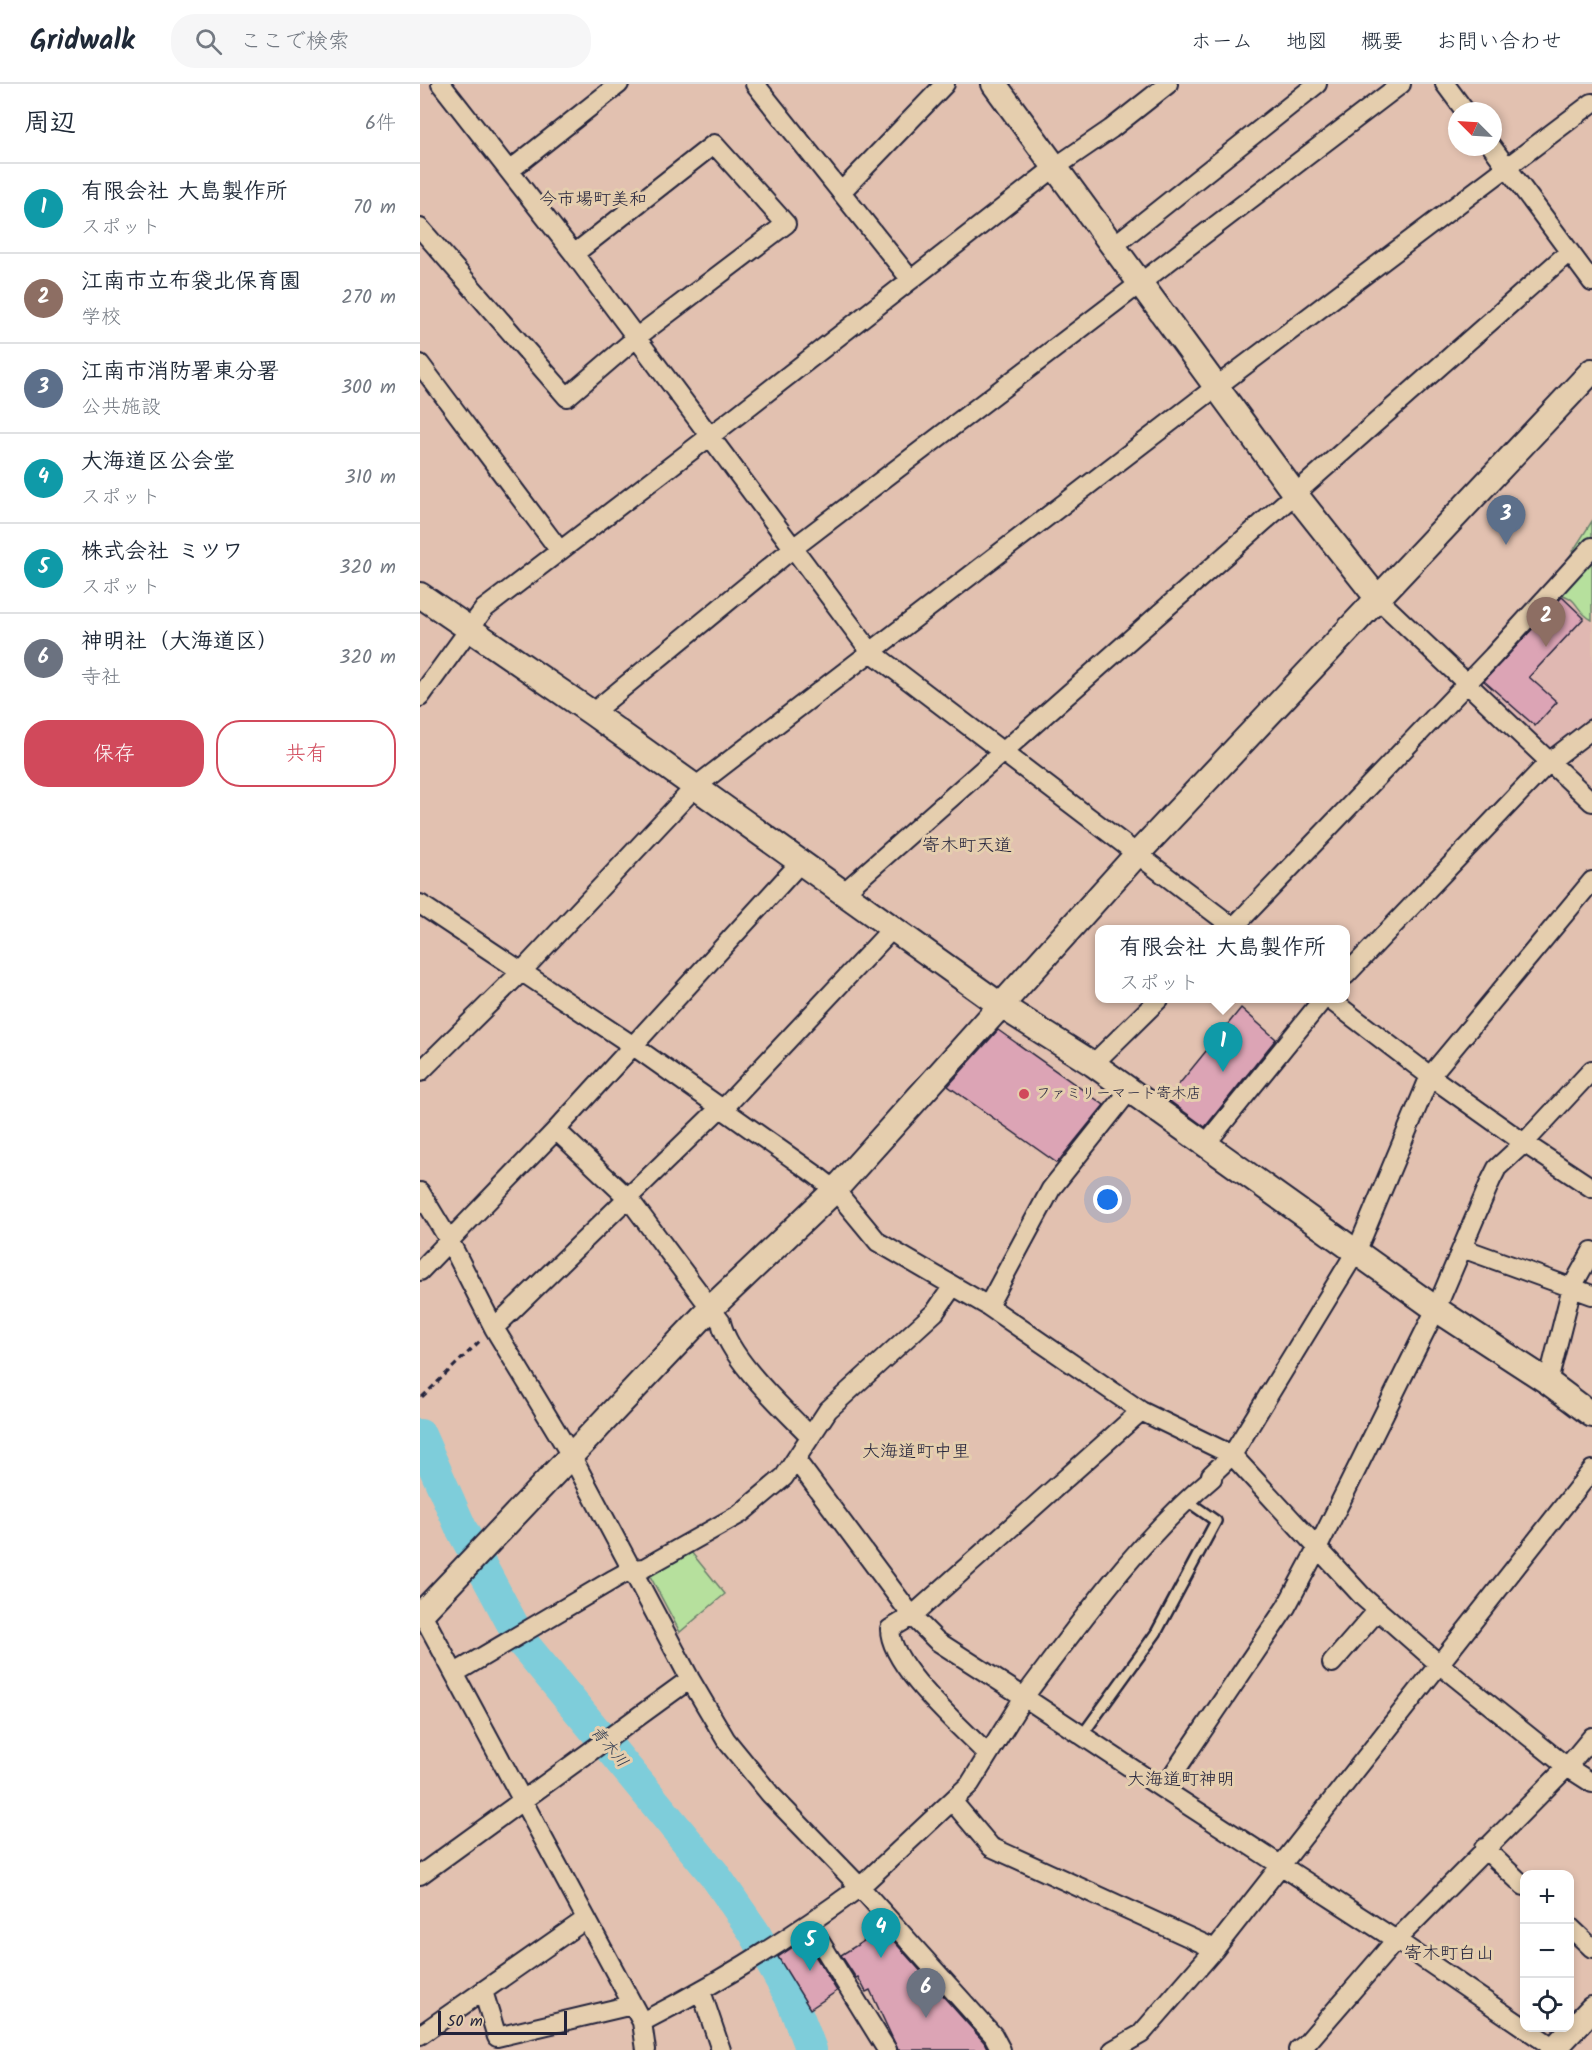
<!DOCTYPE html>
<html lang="ja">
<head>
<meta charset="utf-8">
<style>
  body { margin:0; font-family:Kalam,"Klee One",sans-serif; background:#f6f6f7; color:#1f2937 }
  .controls { position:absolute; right:18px; bottom:18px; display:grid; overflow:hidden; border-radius:12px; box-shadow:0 3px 9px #0003 }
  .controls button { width:54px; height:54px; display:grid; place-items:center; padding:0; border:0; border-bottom:2px solid #e0e1e3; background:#fff; color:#1f2937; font:30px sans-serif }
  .compass { position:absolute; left:1028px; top:18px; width:54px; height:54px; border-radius:50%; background:#fff; box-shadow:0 3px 9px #0003; rotate:294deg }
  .scale { position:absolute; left:18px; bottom:15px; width:129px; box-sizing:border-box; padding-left:6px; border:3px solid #22223b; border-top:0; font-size:16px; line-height:21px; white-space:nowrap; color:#22223b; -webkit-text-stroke:4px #e5ceae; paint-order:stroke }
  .you { position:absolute; left:688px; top:1116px; width:21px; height:21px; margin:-15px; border:4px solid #fff; border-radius:50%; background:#1a73e8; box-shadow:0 0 0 9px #1a73e833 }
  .badge { display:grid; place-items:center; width:39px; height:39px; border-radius:50%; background:#d1495b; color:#fff; font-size:20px; font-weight:700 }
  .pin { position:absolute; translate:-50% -50px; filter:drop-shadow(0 2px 3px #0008) }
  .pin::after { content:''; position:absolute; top:32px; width:21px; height:18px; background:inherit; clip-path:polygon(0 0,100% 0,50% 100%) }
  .popup { position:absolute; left:675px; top:841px; width:255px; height:78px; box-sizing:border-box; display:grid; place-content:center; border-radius:12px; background:#fff; filter:drop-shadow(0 2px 4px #0005); font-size:20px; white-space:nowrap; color:#747a83 }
  .popup b { font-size:22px; color:#1f2937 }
  .popup::after { content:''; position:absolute; left:50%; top:100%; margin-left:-12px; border:12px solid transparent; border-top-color:#fff }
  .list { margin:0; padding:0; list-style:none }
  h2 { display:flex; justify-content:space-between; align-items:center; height:78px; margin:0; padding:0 24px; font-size:26px }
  h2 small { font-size:20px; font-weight:400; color:#747a83 }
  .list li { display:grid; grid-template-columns:39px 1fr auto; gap:18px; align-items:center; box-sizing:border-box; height:90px; padding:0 24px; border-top:2px solid #e0e1e3 }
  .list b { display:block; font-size:22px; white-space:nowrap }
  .list p { margin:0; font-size:20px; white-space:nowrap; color:#747a83 }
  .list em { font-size:20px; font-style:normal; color:#747a83 }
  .actions { display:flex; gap:12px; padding:18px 24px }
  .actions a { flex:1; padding:14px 0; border:2px solid #d1495b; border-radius:24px; text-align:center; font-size:21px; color:#d1495b }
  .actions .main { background:#d1495b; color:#fff }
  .icon { flex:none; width:33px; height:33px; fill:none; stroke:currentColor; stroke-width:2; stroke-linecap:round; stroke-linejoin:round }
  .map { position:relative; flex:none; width:1172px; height:1966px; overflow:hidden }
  header { display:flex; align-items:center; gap:36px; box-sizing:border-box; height:84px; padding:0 30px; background:#fff; border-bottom:2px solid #e0e1e3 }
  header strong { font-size:28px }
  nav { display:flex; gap:33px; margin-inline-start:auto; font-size:21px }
  .search { width:420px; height:54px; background:#f6f6f7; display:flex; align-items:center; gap:15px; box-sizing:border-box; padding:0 21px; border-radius:24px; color:#747a83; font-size:22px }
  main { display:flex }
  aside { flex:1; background:#fff }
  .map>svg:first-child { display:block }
  .built { fill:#e0b8b2 }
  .green { fill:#b6e09d; stroke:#6c816c; stroke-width:1.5 }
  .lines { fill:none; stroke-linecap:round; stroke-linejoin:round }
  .river { stroke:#7ecdda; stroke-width:32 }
  .building { fill:#dca4b5; stroke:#22223b; stroke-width:1.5 }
  .lane-casing { stroke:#22223b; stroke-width:14 }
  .street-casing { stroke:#22223b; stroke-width:22 }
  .secondary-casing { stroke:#22223b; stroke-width:28 }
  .path { stroke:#22223b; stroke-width:3; stroke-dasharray:6 4.5; stroke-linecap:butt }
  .lane { stroke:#e5ceae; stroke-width:9 }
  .street { stroke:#e5ceae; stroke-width:18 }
  .secondary { stroke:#e5ceae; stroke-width:24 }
  .poi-dot { fill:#d1495b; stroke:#e5ceae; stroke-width:2 }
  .labels { text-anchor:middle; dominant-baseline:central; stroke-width:6; stroke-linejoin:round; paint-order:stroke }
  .poi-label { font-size:15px; fill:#22223b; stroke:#e5ceae; text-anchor:start }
  .water-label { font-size:16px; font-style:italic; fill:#303c53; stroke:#e5ceae }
  .quarter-label { font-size:18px; fill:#22223b; stroke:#e5ceae }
</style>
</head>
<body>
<header>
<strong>Gridwalk</strong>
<div class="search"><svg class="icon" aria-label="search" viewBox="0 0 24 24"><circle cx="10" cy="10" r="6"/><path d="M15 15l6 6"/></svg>ここで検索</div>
<nav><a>ホーム</a><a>地図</a><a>概要</a><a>お問い合わせ</a></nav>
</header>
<main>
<aside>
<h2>周辺<small>6件</small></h2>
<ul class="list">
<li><span class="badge" style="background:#0f9aa8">1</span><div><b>有限会社 大島製作所</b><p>スポット</p></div><em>70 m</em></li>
<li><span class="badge" style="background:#8d6e63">2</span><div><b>江南市立布袋北保育園</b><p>学校</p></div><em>270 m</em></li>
<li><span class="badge" style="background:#5c6f8a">3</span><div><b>江南市消防署東分署</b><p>公共施設</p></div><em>300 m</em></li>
<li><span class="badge" style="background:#0f9aa8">4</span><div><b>大海道区公会堂</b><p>スポット</p></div><em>310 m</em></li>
<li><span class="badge" style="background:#0f9aa8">5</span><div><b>株式会社 ミツワ</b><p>スポット</p></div><em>320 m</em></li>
<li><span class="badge" style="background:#6b7280">6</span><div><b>神明社（大海道区）</b><p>寺社</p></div><em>320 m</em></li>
</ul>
<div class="actions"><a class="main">保存</a><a>共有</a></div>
</aside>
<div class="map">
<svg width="1172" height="1966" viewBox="0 0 1172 1966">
  <rect width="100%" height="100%" fill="#e2c1b0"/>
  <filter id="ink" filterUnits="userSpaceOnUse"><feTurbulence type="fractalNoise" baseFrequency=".0167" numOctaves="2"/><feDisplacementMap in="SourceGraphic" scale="12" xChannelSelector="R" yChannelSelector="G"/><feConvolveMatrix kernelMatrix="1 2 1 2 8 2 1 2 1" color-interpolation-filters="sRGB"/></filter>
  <g filter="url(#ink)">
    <path class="built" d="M1141 498 1172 527V645L1129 678 1045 599Z"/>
    <path class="green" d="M1172 437V536C1152 525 1162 513 1131 508L1134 497Z
      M271 1468 305 1510 260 1548 229 1490Z"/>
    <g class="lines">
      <path class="river" d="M0 1351 41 1444 102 1558 294 1790 334 1848 372 1916 391 1966"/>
    </g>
    <path class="building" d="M1142 513 1164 534 1109 593 1137 618 1115 642 1064 597Z
      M821 924 856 955 785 1043 747 1015Z
      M578 946 684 1021 637 1079 528 1002Z
      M463 1845 564 1958 568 1966H478L450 1906 446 1908 438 1893 436 1894 421 1871Z
      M385 1855 417 1907 390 1925 358 1873Z"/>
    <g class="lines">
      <g class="lane-casing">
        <path id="lane" d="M663 1650 736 1549 796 1437 766 1416"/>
      </g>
      <g class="street-casing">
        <path id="street" d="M21 0 154 170 450 567 817 846
          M335 0 491 196
          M1025 0 1045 27
          M1072 63 1172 198
          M89 87 199 0
          M421 108 525 0
          M0 144 147 313 217 253 366 140 294 60 154 170
          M692 163 897 0
          M0 280 140 467
          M959 516 1172 718
          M0 613 64 525 319 330 634 84 691 45 748 0
          M172 629 372 465 981 0
          M422 810 1149 168
          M0 820 212 961 396 1091 415 1106 458 1158 568 1222 721 1327 812 1371 937 1166 1010 992 1172 797
          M811 846 1073 572 1172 463
          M926 891 1129 678 1172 645
          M908 914 1010 992 1104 1059 1172 986
          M673 980 740 914
          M0 988 102 887 275 703 796 303 1172 19
          M303 1025 472 845
          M136 1046 209 1115 301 1238C309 1275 363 1324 390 1352
          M784 1062 904 914
          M0 1108 29 1156 74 1244 152 1373 270 1595 306 1656 350 1710 440 1803C371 1854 298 1899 222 1938
          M1042 1164 1172 1211
          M0 1187 136 1046 379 780
          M568 1222 631 1105 709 1007
          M74 1244 300 1024
          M1128 1298 1152 1203 1172 1167
          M376 1376 492 1532 517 1557 604 1613C662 1536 718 1456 792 1394L791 1391 812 1371 943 1513 1019 1580 1147 1683 1172 1699
          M0 1526 222 1938 226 1966
          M912 1579 958 1526
          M35 1589 194 1495 212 1485 224 1484 320 1430 364 1393 408 1326 515 1228 533 1202
          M567 1670C541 1643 470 1582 470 1545L492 1532 721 1327
          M743 1705 976 1856 1137 1966
          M533 1718 571 1763 795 1865
          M1064 1764 1104 1802
          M0 1791 270 1595
          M389 1840 467 1966
          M1150 1843 1172 1864
          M63 1907 77 1953 212 1921
          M281 1907 301 1966
          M0 1951 166 1835
          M581 1966 573 1951 440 1803 550 1700 604 1613 743 1705 866 1523 898 1463 1016 1225 1071 1096 1077 1084 1104 1059 1172 1104
          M693 1966 721 1950 795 1865 1172 1386
          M878 1966 886 1960 976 1856 1147 1683 1172 1653"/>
      </g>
      <g class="secondary-casing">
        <path id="secondary" d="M574 0 875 410 959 516
          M0 511 172 629 580 921 673 980 1016 1225 1128 1298 1172 1331
          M0 1531 290 1225 415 1106 719 768 1172 287
          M1133 1966 1172 1925"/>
      </g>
      <path class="path" d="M2 1313 61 1256"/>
      <use href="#lane" class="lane"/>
      <use href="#street" class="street"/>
      <use href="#secondary" class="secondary"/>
    </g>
  </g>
  <circle class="poi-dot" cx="604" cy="1010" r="6"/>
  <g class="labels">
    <g class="poi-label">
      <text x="616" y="1010">ファミリーマート寄木店</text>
    </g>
    <g class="water-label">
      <text transform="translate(189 1663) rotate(50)">青木川</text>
    </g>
    <g class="quarter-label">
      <text x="173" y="116">今市場町美和</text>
      <text x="547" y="762">寄木町天道</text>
      <text x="496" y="1368">大海道町中里</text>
      <text x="761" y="1696">大海道町神明</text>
      <text x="1029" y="1870">寄木町白山</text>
    </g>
  </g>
</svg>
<div class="controls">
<button>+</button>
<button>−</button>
<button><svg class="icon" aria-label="locate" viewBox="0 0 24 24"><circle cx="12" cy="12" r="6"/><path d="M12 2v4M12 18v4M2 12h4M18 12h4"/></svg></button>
</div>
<svg class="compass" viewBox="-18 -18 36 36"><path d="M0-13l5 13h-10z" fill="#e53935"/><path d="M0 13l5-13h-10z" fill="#747a83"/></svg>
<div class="scale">50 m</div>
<div class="you"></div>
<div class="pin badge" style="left:803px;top:988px;background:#0f9aa8">1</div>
<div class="popup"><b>有限会社 大島製作所</b>スポット</div>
<div class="pin badge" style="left:1126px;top:563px;background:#8d6e63">2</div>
<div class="pin badge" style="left:1086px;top:461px;background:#5c6f8a">3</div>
<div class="pin badge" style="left:461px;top:1874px;background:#0f9aa8">4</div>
<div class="pin badge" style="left:390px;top:1887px;background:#0f9aa8">5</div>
<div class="pin badge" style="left:506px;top:1934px;background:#6b7280">6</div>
</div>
</main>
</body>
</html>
